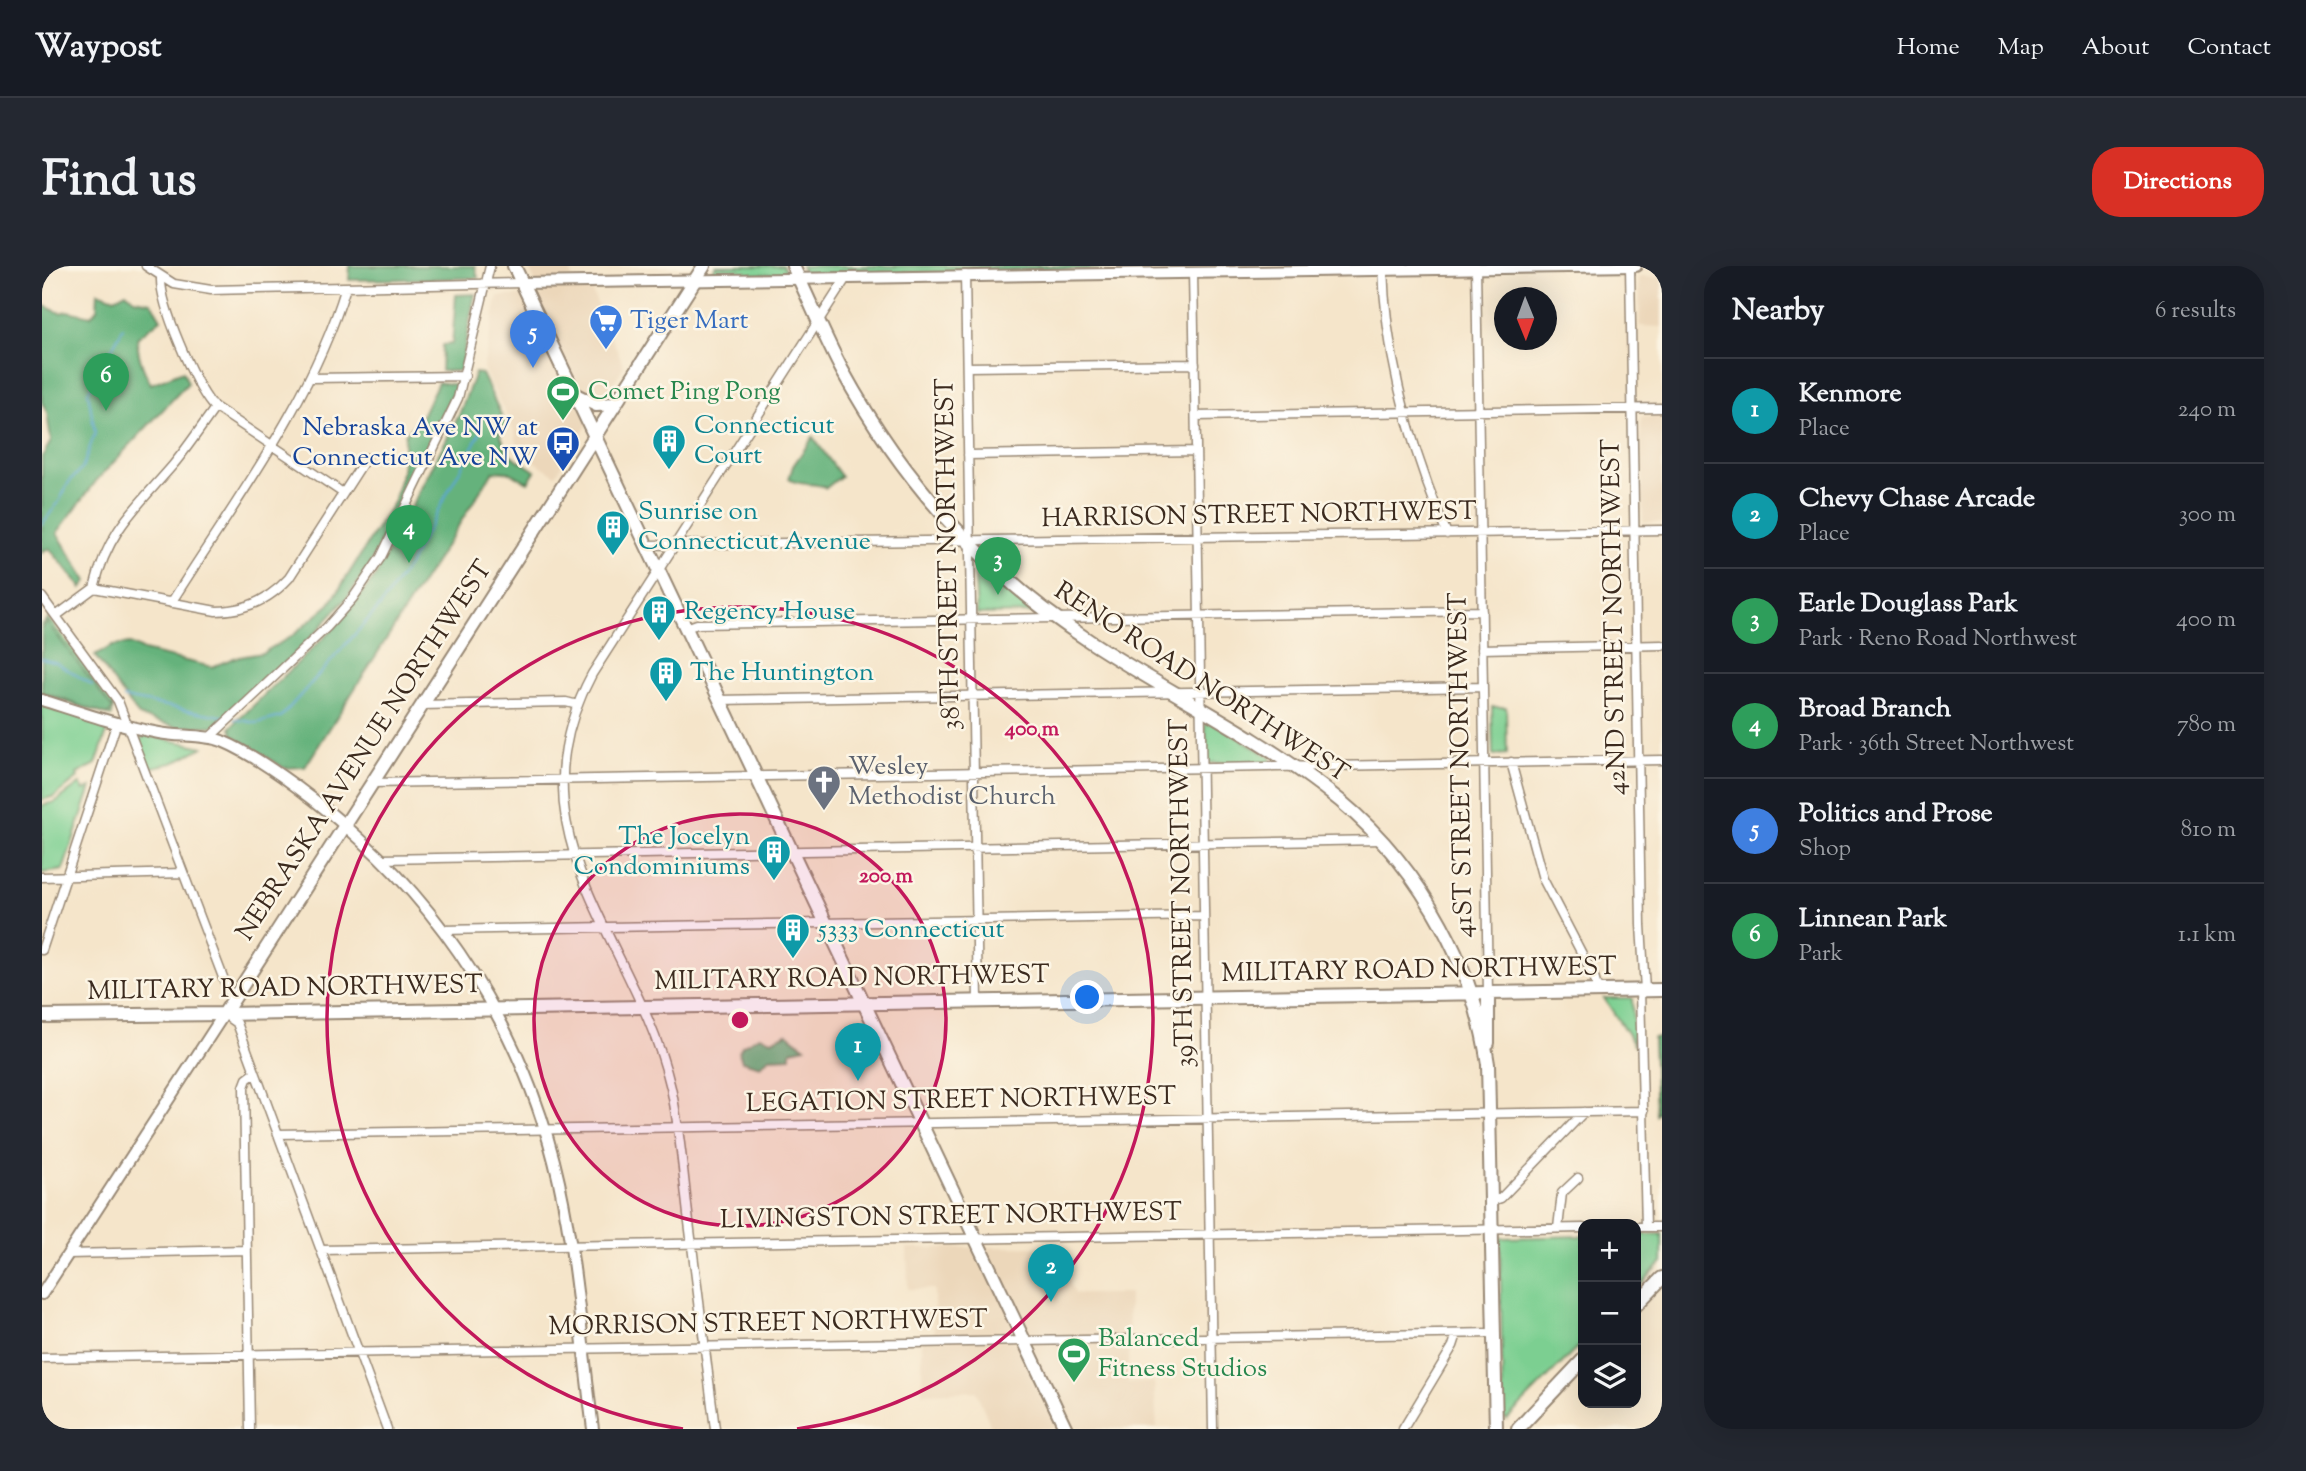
<!DOCTYPE html>
<html lang="en">
<head>
<meta charset="utf-8">
<style>
  body { margin:0; font-family:"Sorts Mill Goudy",serif; background:#242831; color:#f1f3f6 }
  .controls { position:absolute; right:21px; bottom:21px; display:grid; overflow:hidden; border-radius:14px; box-shadow:0 7px 28px #0002 }
  .controls button { width:63px; height:63px; display:grid; place-items:center; padding:0; border:0; border-bottom:2px solid #363941; background:#171b24; color:#f1f3f6; font:35px sans-serif }
  .compass { position:absolute; left:1452px; top:21px; width:63px; height:63px; border-radius:50%; background:#171b24; box-shadow:0 7px 28px #0002; rotate:179deg }
  .you { position:absolute; left:1046px; top:732px; width:24px; height:24px; margin:-18px; border:5px solid #fff; border-radius:50%; background:#1a73e8; box-shadow:0 0 0 10px #1a73e833 }
  .badge { display:grid; place-items:center; width:46px; height:46px; border-radius:50%; background:#d93025; color:#fff; font-size:23px; font-weight:700 }
  .pin { position:absolute; translate:-50% -58px; filter:drop-shadow(0 2px 4px #0008) }
  .pin::after { content:''; position:absolute; top:37px; width:24px; height:21px; background:inherit; clip-path:polygon(0 0,100% 0,50% 100%) }
  .list { margin:0; padding:0; list-style:none }
  h2 { display:flex; justify-content:space-between; align-items:center; height:91px; margin:0; padding:0 28px; font-size:30px }
  h2 small { font-size:23px; font-weight:400; color:#9ea1a6 }
  .list li { display:grid; grid-template-columns:46px 1fr auto; gap:21px; align-items:center; box-sizing:border-box; height:105px; padding:0 28px; border-top:2px solid #363941 }
  .list b { display:block; font-size:26px; white-space:nowrap }
  .list p { margin:0; font-size:23px; white-space:nowrap; color:#9ea1a6 }
  .list em { font-size:23px; font-style:normal; color:#9ea1a6 }
  .icon { flex:none; width:38px; height:38px; fill:none; stroke:currentColor; stroke-width:2; stroke-linecap:round; stroke-linejoin:round }
  .map { position:relative; flex:none; width:1620px; height:1163px; overflow:hidden; border-radius:28px }
  header { display:flex; align-items:center; gap:42px; box-sizing:border-box; height:98px; padding:0 35px; background:#171b24; border-bottom:2px solid #363941 }
  header strong { font-size:33px }
  nav { display:flex; gap:38px; margin-inline-start:auto; font-size:24px }
  .intro { display:flex; align-items:center; justify-content:space-between; box-sizing:border-box; height:168px; padding:0 42px }
  h1 { margin:0; font-size:49px }
  .button { padding:18px 32px; border-radius:28px; background:#d93025; color:#fff; font-size:24px; font-weight:700 }
  main { display:flex; gap:42px; padding:0 42px }
  aside { flex:1; background:#171b24; border-radius:28px; box-shadow:0 7px 28px #0002 }
  .map>svg:first-child { display:block }
  .built { fill:#ecd7ba }
  .green { fill:#7ccf91; stroke:#5c7c58; stroke-width:2 }
  .forest { fill:#65b27b; stroke:#506e4c; stroke-width:2 }
  .lines { fill:none; stroke-linecap:round; stroke-linejoin:round }
  .stream { stroke:#5ba6d3; stroke-width:2 }
  .minor-casing { stroke:#988874; stroke-width:11 }
  .tertiary-casing { stroke:#988874; stroke-width:14 }
  .secondary-casing { stroke:#988874; stroke-width:16 }
  .primary-casing { stroke:#988874; stroke-width:16 }
  .minor { stroke:#fff; stroke-width:8 }
  .tertiary { stroke:#fff; stroke-width:10 }
  .secondary { stroke:#fff; stroke-width:12 }
  .primary { stroke:#fff; stroke-width:12 }
  .ring { fill:none; stroke:#c2185b; stroke-width:3.5 }
  .labels { text-anchor:middle; dominant-baseline:central; stroke-width:5; stroke-linejoin:round; paint-order:stroke }
  .shop-label { font-size:26px; fill:#366cbe; stroke:#fcf5e5; text-anchor:start }
  .leisure-label { font-size:26px; fill:#27864d; stroke:#fcf5e5; text-anchor:start }
  .culture-label { font-size:26px; fill:#0d838f; stroke:#fcf5e5; text-anchor:start }
  .transit-label { font-size:26px; fill:#164399; stroke:#fcf5e5; text-anchor:end }
  .street-label { font-size:26px; fill:#3b2a1e; stroke:#fcf5e5 }
  .worship-label { font-size:26px; fill:#5b616d; stroke:#fcf5e5; text-anchor:start }
  .centre { fill:#c2185b; stroke:#fcf5e5; stroke-width:3.5 }
  .ring-label { font-size:21px; text-anchor:middle; font-weight:bold; fill:#c2185b; stroke:#fcf5e5; stroke-width:5; stroke-linejoin:round; paint-order:stroke }
</style>
</head>
<body>
<header>
<strong>Waypost</strong>
<nav><a>Home</a><a>Map</a><a>About</a><a>Contact</a></nav>
</header>
<div class="intro"><h1>Find us</h1><a class="button">Directions</a></div>
<main>
<div class="map">
<svg width="1620" height="1163" viewBox="0 0 1620 1163">
  <rect width="100%" height="100%" fill="#fcf5e5"/>
  <filter id="ink" filterUnits="userSpaceOnUse"><feTurbulence type="fractalNoise" baseFrequency=".0143" numOctaves="2"/><feDisplacementMap in="SourceGraphic" scale="14" xChannelSelector="R" yChannelSelector="G"/><feConvolveMatrix kernelMatrix="1 2 1 2 8 2 1 2 1" color-interpolation-filters="sRGB"/></filter>
  <filter id="wash" filterUnits="userSpaceOnUse"><feTurbulence type="fractalNoise" baseFrequency=".00686" numOctaves="4" result="noise"/><feDisplacementMap in="SourceGraphic" scale="28" xChannelSelector="R" yChannelSelector="G"/><feGaussianBlur stdDeviation="1.57" result="paint"/><feColorMatrix in="noise" values="0 0 0 0 0 0 0 0 0 0 0 0 0 0 0 0 0 1.4 0 .05"/><feComposite in="paint" operator="in"/></filter>
  <g filter="url(#wash)">
    <rect width="100%" height="100%" fill="#f5e5ca"/>
    <path class="built" d="M486 0H529L530 23H549L582 100 514 209 477 186 473 167 441 102 456 30H500Z
      M1597 11 1620 12V61L1598 60Z
      M1599 151H1620V256H1601Z
      M1010 981 1033 1028H1087L1086 1117 1112 1116 1115 1163H950L934 1125 880 1127V1070L892 1069V1023H866L865 982Z"/>
    <path class="green" d="M674 0H741L745 8 668 9Z
      M759 0H927L937 6 762 7Z
      M935 292 996 345 995 347 935 348 932 294Z
      M6 352 72 437 70 450 0 429V358Z
      M0 436 67 460 54 498 35 508 36 512 13 530 0 534Z
      M1450 441H1464L1465 488 1451 489Z
      M1167 453 1229 492V496L1166 497 1163 456Z
      M103 469 161 481 131 497 106 502 98 474Z
      M38 518 42 524 49 521 21 604 0 607V539L13 536Z
      M1562 732H1590L1592 778Z
      M1620 968V996L1594 1023V969Z
      M1541 970V1076L1465 1153 1461 1150 1458 972Z"/>
    <path class="forest" d="M308 0H433L436 12 307 14Z
      M927 0H1069L1068 3 937 6Z
      M56 26 73 32 84 26 92 33 109 36 119 53 95 72C96 90 100 102 109 118L141 105 146 117 55 214 15 267 45 315 40 322 7 282 0 287V191L9 175 5 147 0 136V39L18 47 25 45 49 50 55 43Z
      M433 28 418 105H399L400 79 410 78 414 29Z
      M433 107 440 108 464 159 457 165 466 187 493 205 486 216 467 206 451 205 263 501 242 502 191 469 189 461 293 361 333 311 417 149Z
      M396 116 415 119 327 301 304 333 258 383 172 460 135 461 97 450 53 390 70 380 88 378 101 385 170 401 192 392 220 387 250 370 288 338 352 235 360 207 363 168 378 154Z
      M771 171 799 210 784 222C772 215 758 221 747 213L751 200Z
      M5 356 71 443 65 449 0 426V361Z
      M745 767 763 781 749 784V791L727 792 718 800 700 795 697 786 700 780 717 770 730 774Z
      M1620 771V843L1614 849 1611 772Z"/>
    <g class="lines">
      <path class="stream" d="M0 258 17 236 27 216 40 203 53 167 46 126 81 62
        M0 392 14 396 50 419
        M82 432 184 451
        M193 453 215 457 239 451 339 339 366 300 439 165"/>
    </g>
  </g>
  <g filter="url(#ink)">
    <g class="lines">
      <g class="minor-casing">
        <path id="minor" d="M104 0 132 18 169 24 480 17
          M1341 0C1343 91 1370 185 1405 268
          M1434 0 1446 727
          M1588 0 1599 659 1603 724
          M1151 6 1171 1163
          M923 9 936 734
          M119 12C118 39 152 117 170 139L301 227
          M925 101 1153 98
          M270 112 423 110
          M1154 150 1620 142
          M926 189 1154 185
          M604 279 1620 264
          M52 322C66 264 94 242 131 199 146 181 159 161 173 142
          M0 331 76 435 190 735
          M129 337C193 235 269 137 304 21
          M14 350 52 322 174 345C204 345 227 334 247 312L324 192
          M644 362 655 358 1440 345
          M1440 383 1620 379
          M678 434 1441 421
          M379 439 524 436 536 439
          M167 472 285 361 311 332 339 291 416 132 448 0
          M1469 496 1501 613 1552 711 1556 725
          M329 517 1620 494
          M340 593 1339 574
          M0 611 141 607
          M401 664 1162 650
          M0 684 75 456
          M1598 724 1604 961
          M185 750 195 757 345 1163
          M236 868 1602 845
          M1450 935 1459 932 1542 846
          M1594 961H1620
          M1516 962 1520 927 1536 912
          M279 984 1541 962
          M26 988 205 984
          M0 1092 1452 1067
          M208 1163 202 821 205 813 213 807
          M673 1163C664 1091 655 1019 646 948 641 906 638 863 629 822 594 673 463 570 550 408L804 12
          M1361 1163 1411 1080 1415 1068"/>
      </g>
      <g class="tertiary-casing">
        <path id="tertiary" d="M480 17 1594 0
          M0 434C38 446 78 460 117 467 137 471 161 468 180 475 221 492 286 543 318 573 418 664 488 785 517 916 535 997 540 1081 551 1163
          M0 1028 182 748"/>
      </g>
      <g class="secondary-casing">
        <path id="secondary" d="M751 0C768 35 782 70 800 104 842 181 897 252 962 310 1058 397 1180 444 1282 522 1370 588 1430 690 1446 798L1454 1163
          M1446 727V777
          M182 748 1620 724"/>
      </g>
      <g class="primary-casing">
        <path id="primary" d="M472 0 1024 1163
          M532 128 554 139 572 138
          M0 750 182 748 662 0
          M1594 1039 1620 1012
          M1476 1163 1541 1094"/>
      </g>
      <use href="#minor" class="minor"/>
      <use href="#tertiary" class="tertiary"/>
      <use href="#secondary" class="secondary"/>
      <use href="#primary" class="primary"/>
    </g>
  </g>
  <circle cx="698" cy="754" r="206" fill="#c2185b" fill-opacity=".12"/>
  <g class="ring">
    <circle cx="698" cy="754" r="206"/>
    <path d="M641 1163A413 413 0 1 1 755 1163"/>
  </g>
  <defs>
    <g id="supermarket-pin" transform="scale(1.75)"><path d="M0 17L-7.5 6A9.5 9.5 0 1 1 7.5 6Z" fill="#3f7fe0" stroke="#fcf5e5"/><path d="M-6-5.5h2.5l.6 2H6L4.5 2H-2.5L-4.4-4H-6ZM-1.5 3.2a1.3 1.3 0 1 0 .1 0ZM3 3.2a1.3 1.3 0 1 0 .1 0Z" fill="#fff"/></g>
    <g id="stadium-pin" transform="scale(1.75)"><path d="M0 17L-7.5 6A9.5 9.5 0 1 1 7.5 6Z" fill="#2e9e5b" stroke="#fcf5e5"/><path d="M0-5a6.5 5 0 1 0 0 10a6.5 5 0 1 0 0-10ZM-3.5-1.8h7v3.6h-7Z" fill="#fff"/></g>
    <g id="building-pin" transform="scale(1.75)"><path d="M0 17L-7.5 6A9.5 9.5 0 1 1 7.5 6Z" fill="#0f9aa8" stroke="#fcf5e5"/><path d="M-4-6H4V6H1V3H-1V6H-4ZM-2.5-4.3h1.7v1.8h-1.7ZM.8-4.3h1.7v1.8H.8ZM-2.5-1h1.7V.8h-1.7ZM.8-1h1.7V.8H.8Z" fill="#fff"/></g>
    <g id="bus-pin" transform="scale(1.75)"><path d="M0 17L-7.5 6A9.5 9.5 0 1 1 7.5 6Z" fill="#1a4fb4" stroke="#fcf5e5"/><path d="M-5-6H5V4H4V6H2V4H-2V6H-4V4H-5ZM-3.5-4V0h7V-4ZM-3.5 1.2v1.5H-2V1.2ZM2 1.2v1.5H3.5V1.2Z" fill="#fff"/></g>
    <g id="church-pin" transform="scale(1.75)"><path d="M0 17L-7.5 6A9.5 9.5 0 1 1 7.5 6Z" fill="#6b7280" stroke="#fcf5e5"/><path d="M-1.2-6h2.4v3.5h3.3v2.4h-3.3V6h-2.4V-.1h-3.3v-2.4h3.3Z" fill="#fff"/></g>
  </defs>
  <g fill-rule="evenodd">
    <use href="#supermarket-pin" x="564" y="55"/>
    <use href="#stadium-pin" x="521" y="126"/>
    <use href="#building-pin" x="627" y="175"/>
    <use href="#bus-pin" x="521" y="177"/>
    <use href="#building-pin" x="571" y="261"/>
    <use href="#building-pin" x="617" y="346"/>
    <use href="#building-pin" x="624" y="407"/>
    <use href="#church-pin" x="782" y="516"/>
    <use href="#building-pin" x="732" y="586"/>
    <use href="#building-pin" x="751" y="664"/>
    <use href="#stadium-pin" x="1032" y="1088"/>
  </g>
  <g class="labels">
    <g class="shop-label">
      <text x="588" y="55">Tiger Mart</text>
    </g>
    <g class="leisure-label">
      <text x="546" y="126">Comet Ping Pong</text>
      <text x="1056" y="1073">Balanced<tspan x="1056" dy="30">Fitness Studios</tspan></text>
    </g>
    <g class="culture-label">
      <text x="652" y="160">Connecticut<tspan x="652" dy="30">Court</tspan></text>
      <text x="596" y="246">Sunrise on<tspan x="596" dy="30">Connecticut Avenue</tspan></text>
      <text x="642" y="346">Regency House</text>
      <text x="648" y="407">The Huntington</text>
      <text x="708" y="571" text-anchor="end">The Jocelyn<tspan x="708" dy="30">Condominiums</tspan></text>
      <text x="776" y="664">5333 Connecticut</text>
    </g>
    <g class="transit-label">
      <text x="496" y="162">Nebraska Ave NW at<tspan x="496" dy="30">Connecticut Ave NW</tspan></text>
    </g>
    <g class="street-label">
      <text transform="translate(1217 250) rotate(-1)">HARRISON STREET NORTHWEST</text>
      <text transform="translate(907 288) rotate(-91)">38TH STREET NORTHWEST</text>
      <text transform="translate(1573 351) rotate(-91)">42ND STREET NORTHWEST</text>
      <text transform="translate(1159 417) rotate(33)">RENO ROAD NORTHWEST</text>
      <text transform="translate(323 485) rotate(-57)">NEBRASKA AVENUE NORTHWEST</text>
      <text transform="translate(1420 499) rotate(-91)">41ST STREET NORTHWEST</text>
      <text transform="translate(1141 627) rotate(-91)">39TH STREET NORTHWEST</text>
      <text transform="translate(1377 705) rotate(-1)">MILITARY ROAD NORTHWEST</text>
      <text transform="translate(810 713) rotate(-1)">MILITARY ROAD NORTHWEST</text>
      <text transform="translate(243 723) rotate(-1)">MILITARY ROAD NORTHWEST</text>
      <text transform="translate(919 835) rotate(-1)">LEGATION STREET NORTHWEST</text>
      <text transform="translate(909 951) rotate(-1)">LIVINGSTON STREET NORTHWEST</text>
      <text transform="translate(726 1058) rotate(-1)">MORRISON STREET NORTHWEST</text>
    </g>
    <g class="worship-label">
      <text x="806" y="501">Wesley<tspan x="806" dy="30">Methodist Church</tspan></text>
    </g>
  </g>
  <circle cx="698" cy="754" r="10" class="centre"/>
  <g class="ring-label">
    <text x="990" y="469">400 m</text>
    <text x="844" y="616">200 m</text>
  </g>
</svg>
<div class="controls">
<button>+</button>
<button>−</button>
<button><svg class="icon" aria-label="layers" viewBox="0 0 24 24"><path d="M12 4l9 5-9 5-9-5zM3 14l9 5 9-5"/></svg></button>
</div>
<svg class="compass" viewBox="-18 -18 36 36"><path d="M0-13l5 13h-10z" fill="#e53935"/><path d="M0 13l5-13h-10z" fill="#9ea1a6"/></svg>
<div class="you"></div>
<div class="pin badge" style="left:816px;top:815px;background:#0f9aa8">1</div>
<div class="pin badge" style="left:1009px;top:1036px;background:#0f9aa8">2</div>
<div class="pin badge" style="left:956px;top:329px;background:#2e9e5b">3</div>
<div class="pin badge" style="left:367px;top:297px;background:#2e9e5b">4</div>
<div class="pin badge" style="left:491px;top:102px;background:#3f7fe0">5</div>
<div class="pin badge" style="left:64px;top:145px;background:#2e9e5b">6</div>
</div>
<aside>
<h2>Nearby<small>6 results</small></h2>
<ul class="list">
<li><span class="badge" style="background:#0f9aa8">1</span><div><b>Kenmore</b><p>Place</p></div><em>240 m</em></li>
<li><span class="badge" style="background:#0f9aa8">2</span><div><b>Chevy Chase Arcade</b><p>Place</p></div><em>300 m</em></li>
<li><span class="badge" style="background:#2e9e5b">3</span><div><b>Earle Douglass Park</b><p>Park · Reno Road Northwest</p></div><em>400 m</em></li>
<li><span class="badge" style="background:#2e9e5b">4</span><div><b>Broad Branch</b><p>Park · 36th Street Northwest</p></div><em>780 m</em></li>
<li><span class="badge" style="background:#3f7fe0">5</span><div><b>Politics and Prose</b><p>Shop</p></div><em>810 m</em></li>
<li><span class="badge" style="background:#2e9e5b">6</span><div><b>Linnean Park</b><p>Park</p></div><em>1.1 km</em></li>
</ul>
</aside>
</main>
</body>
</html>
